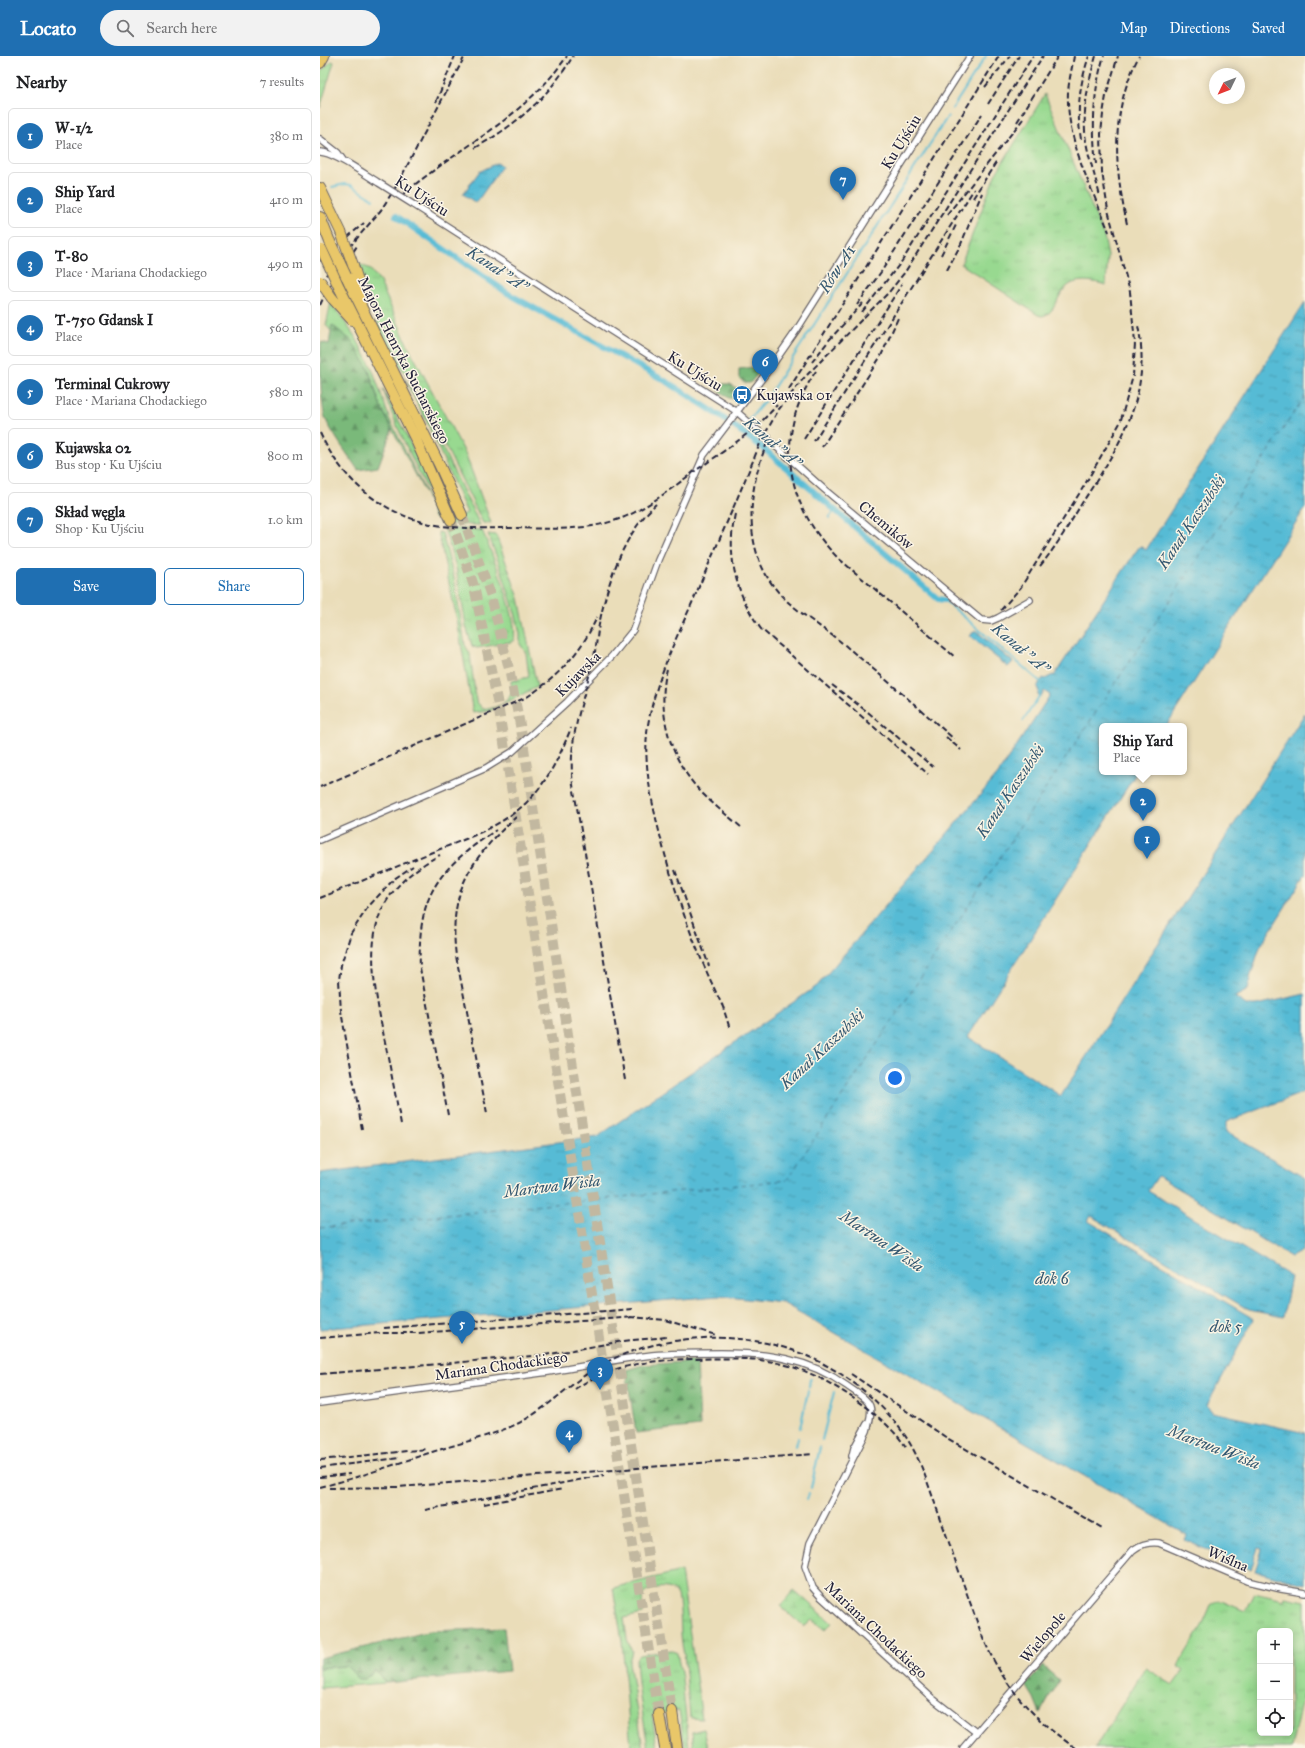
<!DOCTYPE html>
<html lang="en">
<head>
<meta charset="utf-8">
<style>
  body { margin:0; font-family:"IM FELL Great Primer",serif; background:#f2f2f2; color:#202124 }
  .controls { position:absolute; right:12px; bottom:12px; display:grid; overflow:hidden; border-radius:6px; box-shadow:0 2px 10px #0003 }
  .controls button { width:36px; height:36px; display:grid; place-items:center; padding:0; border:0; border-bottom:1px solid #e0e0e0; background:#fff; color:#202124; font:20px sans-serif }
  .compass { position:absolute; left:889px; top:12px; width:36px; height:36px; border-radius:50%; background:#fff; box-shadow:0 2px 10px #0003; rotate:227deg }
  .you { position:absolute; left:575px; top:1022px; width:14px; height:14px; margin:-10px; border:3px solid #fff; border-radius:50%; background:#1a73e8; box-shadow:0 0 0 6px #1a73e833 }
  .badge { display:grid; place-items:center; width:26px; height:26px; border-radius:50%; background:#1f6fb2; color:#fff; font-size:13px; font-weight:700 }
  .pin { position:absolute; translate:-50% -33px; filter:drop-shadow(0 1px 2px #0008) }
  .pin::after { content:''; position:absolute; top:21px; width:14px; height:12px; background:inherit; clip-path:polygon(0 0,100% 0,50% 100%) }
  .popup { position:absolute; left:779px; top:667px; width:88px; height:52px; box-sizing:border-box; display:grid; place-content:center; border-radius:6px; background:#fff; filter:drop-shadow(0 1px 3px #0005); font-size:13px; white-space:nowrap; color:#757577 }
  .popup b { font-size:15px; color:#202124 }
  .popup::after { content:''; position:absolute; left:50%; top:100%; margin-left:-8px; border:8px solid transparent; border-top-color:#fff }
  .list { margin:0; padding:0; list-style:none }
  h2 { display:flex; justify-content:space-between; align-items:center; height:52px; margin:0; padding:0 16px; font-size:17px }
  h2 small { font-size:13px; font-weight:400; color:#757577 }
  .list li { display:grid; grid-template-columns:26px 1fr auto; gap:12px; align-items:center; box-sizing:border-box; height:56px; margin:0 8px 8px; padding:0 8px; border:1px solid #e0e0e0; border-radius:6px }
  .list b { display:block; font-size:15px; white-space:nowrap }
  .list p { margin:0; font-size:13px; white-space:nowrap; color:#757577 }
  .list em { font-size:13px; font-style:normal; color:#757577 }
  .actions { display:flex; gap:8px; padding:12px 16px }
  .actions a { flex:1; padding:9px 0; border:1px solid #1f6fb2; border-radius:6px; text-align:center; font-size:14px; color:#1f6fb2 }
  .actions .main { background:#1f6fb2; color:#fff }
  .icon { flex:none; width:22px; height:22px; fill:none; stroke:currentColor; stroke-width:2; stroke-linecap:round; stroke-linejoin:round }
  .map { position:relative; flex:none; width:985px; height:1692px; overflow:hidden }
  header { display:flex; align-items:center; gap:24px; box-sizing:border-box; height:56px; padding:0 20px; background:#1f6fb2; color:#fff }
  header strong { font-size:19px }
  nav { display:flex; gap:22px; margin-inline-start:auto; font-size:14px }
  .search { width:280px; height:36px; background:#f2f2f2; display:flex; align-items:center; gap:10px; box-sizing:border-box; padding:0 14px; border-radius:22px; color:#757577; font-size:15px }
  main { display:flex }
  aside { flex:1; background:#fff }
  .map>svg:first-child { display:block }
  .grass { fill:url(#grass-tufts); stroke:#5d7e66; fill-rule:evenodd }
  .forest { fill:url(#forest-firs); stroke:#4e6e5a }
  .wetland { fill:url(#wetland-marsh); stroke:#5d7e66 }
  .water { fill:url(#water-ripples); stroke:#3c6e88 }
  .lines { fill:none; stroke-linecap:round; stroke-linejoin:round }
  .stream { stroke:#56bbd5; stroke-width:2 }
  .canal { stroke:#56bbd5; stroke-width:6 }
  .ferry { stroke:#345871; stroke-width:1; stroke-dasharray:5 4; stroke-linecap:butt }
  .trunk-tunnel { stroke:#c2b8a0; stroke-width:10; stroke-dasharray:10 5; stroke-linecap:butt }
  .minor-casing { stroke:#686367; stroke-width:8 }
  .trunk-casing { stroke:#686367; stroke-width:12 }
  .minor { stroke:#fff; stroke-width:5.5 }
  .trunk { stroke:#e9c769; stroke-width:10 }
  .rail { stroke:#22223b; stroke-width:2; stroke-dasharray:6 3; stroke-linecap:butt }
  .minor-bridge-casing { stroke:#686367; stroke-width:8; stroke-linecap:butt }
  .trunk-bridge-casing { stroke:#686367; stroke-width:12; stroke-linecap:butt }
  .minor-bridge { stroke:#fff; stroke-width:5.5 }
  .trunk-bridge { stroke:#e9c769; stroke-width:10 }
  .labels { text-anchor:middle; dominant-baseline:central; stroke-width:3; stroke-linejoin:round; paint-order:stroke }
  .street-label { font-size:15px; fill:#22223b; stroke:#fcf5e5 }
  .poi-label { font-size:15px; fill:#22223b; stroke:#fcf5e5; text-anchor:start }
  .water-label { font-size:16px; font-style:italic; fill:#345871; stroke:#fcf5e5 }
</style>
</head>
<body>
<header>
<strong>Locato</strong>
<div class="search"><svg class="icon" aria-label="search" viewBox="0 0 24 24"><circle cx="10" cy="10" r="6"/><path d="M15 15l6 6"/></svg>Search here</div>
<nav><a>Map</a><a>Directions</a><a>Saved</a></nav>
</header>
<main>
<aside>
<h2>Nearby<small>7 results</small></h2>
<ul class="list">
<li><span class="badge">1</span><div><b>W-1/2</b><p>Place</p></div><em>380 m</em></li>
<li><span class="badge">2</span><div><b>Ship Yard</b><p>Place</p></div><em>410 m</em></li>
<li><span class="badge">3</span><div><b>T-80</b><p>Place · Mariana Chodackiego</p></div><em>490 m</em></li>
<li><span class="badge">4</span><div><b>T-750 Gdansk I</b><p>Place</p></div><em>560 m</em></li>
<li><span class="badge">5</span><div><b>Terminal Cukrowy</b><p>Place · Mariana Chodackiego</p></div><em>580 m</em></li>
<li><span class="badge">6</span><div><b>Kujawska 02</b><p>Bus stop · Ku Ujściu</p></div><em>800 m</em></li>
<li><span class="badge">7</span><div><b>Skład węgla</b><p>Shop · Ku Ujściu</p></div><em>1.0 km</em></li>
</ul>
<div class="actions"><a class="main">Save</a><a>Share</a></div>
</aside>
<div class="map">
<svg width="985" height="1692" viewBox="0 0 985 1692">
  <defs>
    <pattern id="grass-tufts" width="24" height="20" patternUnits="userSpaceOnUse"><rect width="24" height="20" fill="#98d990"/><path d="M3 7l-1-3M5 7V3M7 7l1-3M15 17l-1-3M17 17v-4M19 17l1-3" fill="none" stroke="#83ba7d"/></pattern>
    <pattern id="forest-firs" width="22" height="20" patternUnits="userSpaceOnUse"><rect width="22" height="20" fill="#7ab97a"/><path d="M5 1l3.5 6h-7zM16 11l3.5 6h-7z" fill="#649665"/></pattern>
    <pattern id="wetland-marsh" width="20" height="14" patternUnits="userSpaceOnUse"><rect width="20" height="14" fill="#98d990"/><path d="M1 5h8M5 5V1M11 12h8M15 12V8" fill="none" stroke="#83ba7d"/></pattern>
    <pattern id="water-ripples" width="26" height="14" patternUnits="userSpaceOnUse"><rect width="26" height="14" fill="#56bbd5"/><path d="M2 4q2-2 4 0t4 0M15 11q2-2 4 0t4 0" fill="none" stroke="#4798ae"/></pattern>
  </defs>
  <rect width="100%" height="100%" fill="#fcf5e5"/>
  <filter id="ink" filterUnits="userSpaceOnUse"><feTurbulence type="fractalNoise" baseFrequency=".025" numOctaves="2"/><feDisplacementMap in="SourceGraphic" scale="8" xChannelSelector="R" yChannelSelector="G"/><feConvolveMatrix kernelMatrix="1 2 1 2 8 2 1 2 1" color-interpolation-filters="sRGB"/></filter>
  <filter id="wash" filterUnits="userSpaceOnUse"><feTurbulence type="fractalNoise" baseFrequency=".012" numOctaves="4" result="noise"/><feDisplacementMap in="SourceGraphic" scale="16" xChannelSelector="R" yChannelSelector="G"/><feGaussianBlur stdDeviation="0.9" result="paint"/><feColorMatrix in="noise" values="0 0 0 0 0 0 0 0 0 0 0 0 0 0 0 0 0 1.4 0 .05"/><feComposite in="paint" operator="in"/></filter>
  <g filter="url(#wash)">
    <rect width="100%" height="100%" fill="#eaddb9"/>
    <path class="grass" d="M12 5 14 6 0 52V16Z
      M725 38 784 180 788 200 786 229C730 212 745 256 722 260L718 259 641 208 675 119Z
      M35 206 50 213 60 226 88 290 145 397 171 467H163L97 332 73 301 61 276Z
      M11 246 36 282 52 312 70 364 104 433 117 463 114 462 106 439 61 351 48 312 12 270 11 275 6 269Z
      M84 322 98 342 160 469 123 468C104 423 78 380 63 333L111 428 127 465 147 457 107 366Z
      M124 472 162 474C171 495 199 562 194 584L191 586 157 592 152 590 146 570 136 512Z
      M118 476 122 477 134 522 145 589 150 598 156 645 163 653C172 654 188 647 191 638 193 634 191 629 191 625L209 621 206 597 200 588V578L195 557 180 510 168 478 176 479 199 542 217 631 169 655 153 657 137 564Z
      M361 1515 382 1663 371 1662 370 1660 364 1597C359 1582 362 1557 358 1539 351 1528 329 1530 322 1540L323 1558 304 1562 307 1583 312 1595 309 1606 323 1692H311L302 1585 293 1532Z
      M934 1537 964 1544 965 1541 985 1545V1630L971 1692H775L825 1612 853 1629 864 1614 858 1610 882 1570 891 1549 899 1544 925 1555ZM940 1575H970V1677H940Z
      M351 1594 357 1597 362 1622 369 1692H365L359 1654 332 1659 337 1692H328L318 1628 316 1603 320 1599Z
      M27 1610 44 1623 55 1614 66 1627 0 1632V1612Z
      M384 1673 388 1692H374L372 1676Z"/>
    <path class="forest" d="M12 269 32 285 48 312 61 351 72 373 58 411 38 414C28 399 13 379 5 362 0 341 0 308 1 286L9 288Z
      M435 311 440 315 430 327H425L419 322V313Z
      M403 328H410L423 336 416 343 409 342 398 334Z
      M377 1305 380 1370 316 1377 306 1314 323 1309Z
      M184 1572 189 1615 66 1627 55 1614 45 1623H38L36 1619 26 1610 0 1612V1602L111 1575Z
      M723 1610 739 1624 720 1657 714 1642 706 1629Z"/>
    <path class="wetland" d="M474 1534 512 1567 505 1574 492 1564 484 1571 460 1550Z"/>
    <path class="water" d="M177 107 182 110 156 147 143 138 159 116Z
      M985 246V452L846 670H782V716H817L648 981 741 1040 985 657V819L940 891 930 922 928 934 915 941 926 949H937L985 938V1036L906 1066V1076L985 1122V1183L982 1195 971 1201 838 1120 828 1135 971 1221 963 1261 929 1254 771 1160 768 1165 934 1263 887 1349 892 1356 985 1377V1528L935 1515 942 1493 938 1492 931 1514 865 1484 867 1479 463 1247 399 1240 0 1273V1117L277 1081 497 930 678 718 730 639 724 635 721 640 717 638 719 636 717 631 723 622 725 623 733 619 734 620 814 498 820 490 826 494Z
      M655 574 693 606 688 611 650 580Z"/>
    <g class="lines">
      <path class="stream" d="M632 53 666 0
        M12 131 25 128 31 129 53 143
        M421 374 447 342 628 60
        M509 462 515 454
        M624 544 722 627
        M703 665 720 639
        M489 1331 490 1323
        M480 1372 488 1335
        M502 1384 514 1336
        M476 1390 478 1382
        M491 1432 500 1391
        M487 1444 489 1438"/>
      <path class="canal" d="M76 160 189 238 349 327 400 360 442 391 618 543 624 544"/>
      <path class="ferry" d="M0 1172 467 1124 985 340"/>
    </g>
  </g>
  <g filter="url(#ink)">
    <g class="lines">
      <path class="trunk-tunnel" d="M142 459 171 540 189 613 202 679 352 1655
        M131 464 154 530 178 649 339 1658"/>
      <g class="minor-casing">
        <path id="minor" d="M0 83 18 97 23 104
          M0 96C14 96 46 119 59 127
          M94 149 416 355 505 434 661 564 671 565 678 562 710 544
          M0 784 166 712 192 696 247 646 292 600 313 574 338 504 384 399 453 308 476 275 650 0
          M0 1347C74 1337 148 1327 221 1317 258 1312 295 1303 332 1299 354 1297 378 1297 401 1297 447 1297 488 1302 527 1330 551 1347 555 1346 547 1375L490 1487 485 1510 493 1532 501 1541 613 1643 657 1677
          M532 1400 534 1392 547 1368
          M643 1692 813 1494C821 1488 828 1486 839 1487L928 1525 961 1533 985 1537"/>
      </g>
      <g class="trunk-casing">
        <path id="trunk" d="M0 7 4 0
          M0 132 21 176
          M0 161 10 186
          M33 209 40 231 41 247
          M26 220 119 408 142 459
          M19 231 96 384 131 464
          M12 242 32 264
          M352 1655 357 1692
          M339 1658 345 1692"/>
      </g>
      <use href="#minor" class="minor"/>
      <use href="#trunk" class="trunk"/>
      <path class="rail" d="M754 0C752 12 749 24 748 36 746 85 772 132 789 176
        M776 0C768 27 762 56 766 85 769 104 776 122 780 141
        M665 31 690 0
        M116 46 135 0
        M668 48 699 0
        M697 66 738 0
        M761 83C756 54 760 27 769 0
        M155 92C196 69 229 41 253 0
        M776 108C772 73 773 34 784 0
        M81 140C137 92 204 63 247 0
        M653 142 677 105
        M627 159 703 63
        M807 168C794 109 790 56 819 0
        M621 199 637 167
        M0 205 44 167
        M627 214 641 188 662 137
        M0 226 61 154 77 129 145 0
        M0 249 6 236 37 190
        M537 249 561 216 662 58
        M542 256 582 205 713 0
        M492 306 510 283 543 247
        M496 315C453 379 465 449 518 502L635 601
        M469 333 679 0
        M0 377C23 427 67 462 122 470 147 473 172 472 197 472 233 473 268 475 302 462 329 451 352 432 375 415 404 395 434 376 457 349
        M451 378C426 432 419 501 467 545 486 562 508 575 527 591 563 621 599 652 634 683
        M484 383 582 228
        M494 385 654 133
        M502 391 561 300 578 262
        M415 458C406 500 416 539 441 573L608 718
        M720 510C736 491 749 469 762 447 798 392 833 340 818 270
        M681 554 701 531 764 430 800 367 813 320 815 287 810 236 788 154 782 116 781 78 783 58 786 40 798 0
        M347 613C336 658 351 706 383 738 395 750 408 760 421 771
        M512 629 549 657 613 711
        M626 681 641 694
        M0 731 207 641C238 621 262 595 277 561
        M355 814 389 910
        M0 842C37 827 73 812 110 797 143 784 179 772 206 747 228 725 240 700 251 672
        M402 948 410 973
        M404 953C375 894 353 834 338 771 330 738 323 703 328 669 335 626 354 587 372 547 395 493 419 440 441 385L459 353 484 322 569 236 585 216 723 0
        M305 1024 253 729C247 681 264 645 274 600 277 588 277 576 280 564 289 522 304 478 336 448
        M167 1057 136 900C128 836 150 803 196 761
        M128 1059 100 912C97 839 117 814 176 774
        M81 1068C76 1042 71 1016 66 991 58 950 45 898 60 858 71 831 95 812 120 799
        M42 1073 21 955 19 924 21 909 31 877 48 851 74 823 93 810
        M310 1261 345 1264 396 1279
        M64 1272 313 1253
        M0 1282 60 1277H98L316 1261
        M0 1318 225 1299 303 1285 347 1281
        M531 1318 627 1382 784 1473
        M255 1333C290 1309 330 1304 373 1303 442 1301 474 1302 533 1342 553 1356 572 1371 586 1391
        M0 1404 107 1393
        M0 1412 79 1402
        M0 1421 30 1418
        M0 1431C38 1422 75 1408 112 1396 140 1387 172 1380 199 1367 222 1355 240 1338 261 1322 287 1303 317 1291 349 1286 397 1277 449 1282 494 1303 531 1321 563 1347 586 1381 601 1404 609 1431 618 1456 628 1483 637 1510 647 1538 654 1557 660 1576 669 1595 688 1635 719 1668 756 1692
        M9 1432 79 1431 493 1398
        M164 1448 243 1433
        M105 1454 284 1419"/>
      <g class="minor-bridge-casing">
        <path id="minor-bridge" d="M59 127 94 149"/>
      </g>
      <g class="trunk-bridge-casing">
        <path id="trunk-bridge" d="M21 176 33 209
          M10 186 26 220
          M2 194 19 231
          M0 225 12 242"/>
      </g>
      <use href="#minor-bridge" class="minor-bridge"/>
      <use href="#trunk-bridge" class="trunk-bridge"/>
    </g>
  </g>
  <defs>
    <g id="bus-disc" transform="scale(1)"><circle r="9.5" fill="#1f6fb2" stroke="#fcf5e5"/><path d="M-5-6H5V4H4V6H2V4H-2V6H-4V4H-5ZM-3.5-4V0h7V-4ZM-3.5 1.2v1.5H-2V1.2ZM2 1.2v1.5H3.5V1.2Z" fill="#fff"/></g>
  </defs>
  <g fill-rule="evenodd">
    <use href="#bus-disc" x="422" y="339"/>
  </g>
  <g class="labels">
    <g class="street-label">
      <text transform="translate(581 86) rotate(-58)">Ku Ujściu</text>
      <text transform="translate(102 140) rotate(33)">Ku Ujściu</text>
      <text transform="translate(84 304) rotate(63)">Majora Henryka Sucharskiego</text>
      <text transform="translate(375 315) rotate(32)">Ku Ujściu</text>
      <text transform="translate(566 469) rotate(40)">Chemików</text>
      <text transform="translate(258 618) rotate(-45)">Kujawska</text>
      <text transform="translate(181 1310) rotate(-8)">Mariana Chodackiego</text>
      <text transform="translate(908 1503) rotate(23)">Wiślna</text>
      <text transform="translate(556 1574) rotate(43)">Mariana Chodackiego</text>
      <text transform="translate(723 1581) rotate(-50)">Wielopole</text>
    </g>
    <g class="poi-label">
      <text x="436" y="339">Kujawska 01</text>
    </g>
    <g class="water-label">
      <text transform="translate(178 213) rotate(33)">Kanał "A"</text>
      <text transform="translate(517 213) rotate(-57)">Rów A1</text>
      <text transform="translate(453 386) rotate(40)">Kanał "A"</text>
      <text transform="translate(871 466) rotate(-56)">Kanał Kaszubski</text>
      <text transform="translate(701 592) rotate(40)">Kanał "A"</text>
      <text transform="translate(690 735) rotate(-56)">Kanał Kaszubski</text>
      <text transform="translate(502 993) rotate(-43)">Kanał Kaszubski</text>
      <text transform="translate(232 1130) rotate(-7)">Martwa Wisła</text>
      <text transform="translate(562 1185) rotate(34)">Martwa Wisła</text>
      <text x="732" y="1222">dok 6</text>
      <text x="906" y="1270">dok 5</text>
      <text transform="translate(894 1391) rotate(21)">Martwa Wisła</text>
    </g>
  </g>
</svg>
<div class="controls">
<button>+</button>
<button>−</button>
<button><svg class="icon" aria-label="locate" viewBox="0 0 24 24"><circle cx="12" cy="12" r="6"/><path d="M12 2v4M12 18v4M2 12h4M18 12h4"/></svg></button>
</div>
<svg class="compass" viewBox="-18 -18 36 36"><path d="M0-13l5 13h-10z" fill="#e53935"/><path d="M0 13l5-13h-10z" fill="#757577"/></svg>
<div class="you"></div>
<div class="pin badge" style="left:827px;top:803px">1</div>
<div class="pin badge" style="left:823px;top:765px">2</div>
<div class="popup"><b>Ship Yard</b>Place</div>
<div class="pin badge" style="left:280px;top:1334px">3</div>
<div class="pin badge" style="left:249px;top:1397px">4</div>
<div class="pin badge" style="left:142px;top:1288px">5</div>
<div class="pin badge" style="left:445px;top:326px">6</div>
<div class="pin badge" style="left:523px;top:144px">7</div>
</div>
</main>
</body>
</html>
